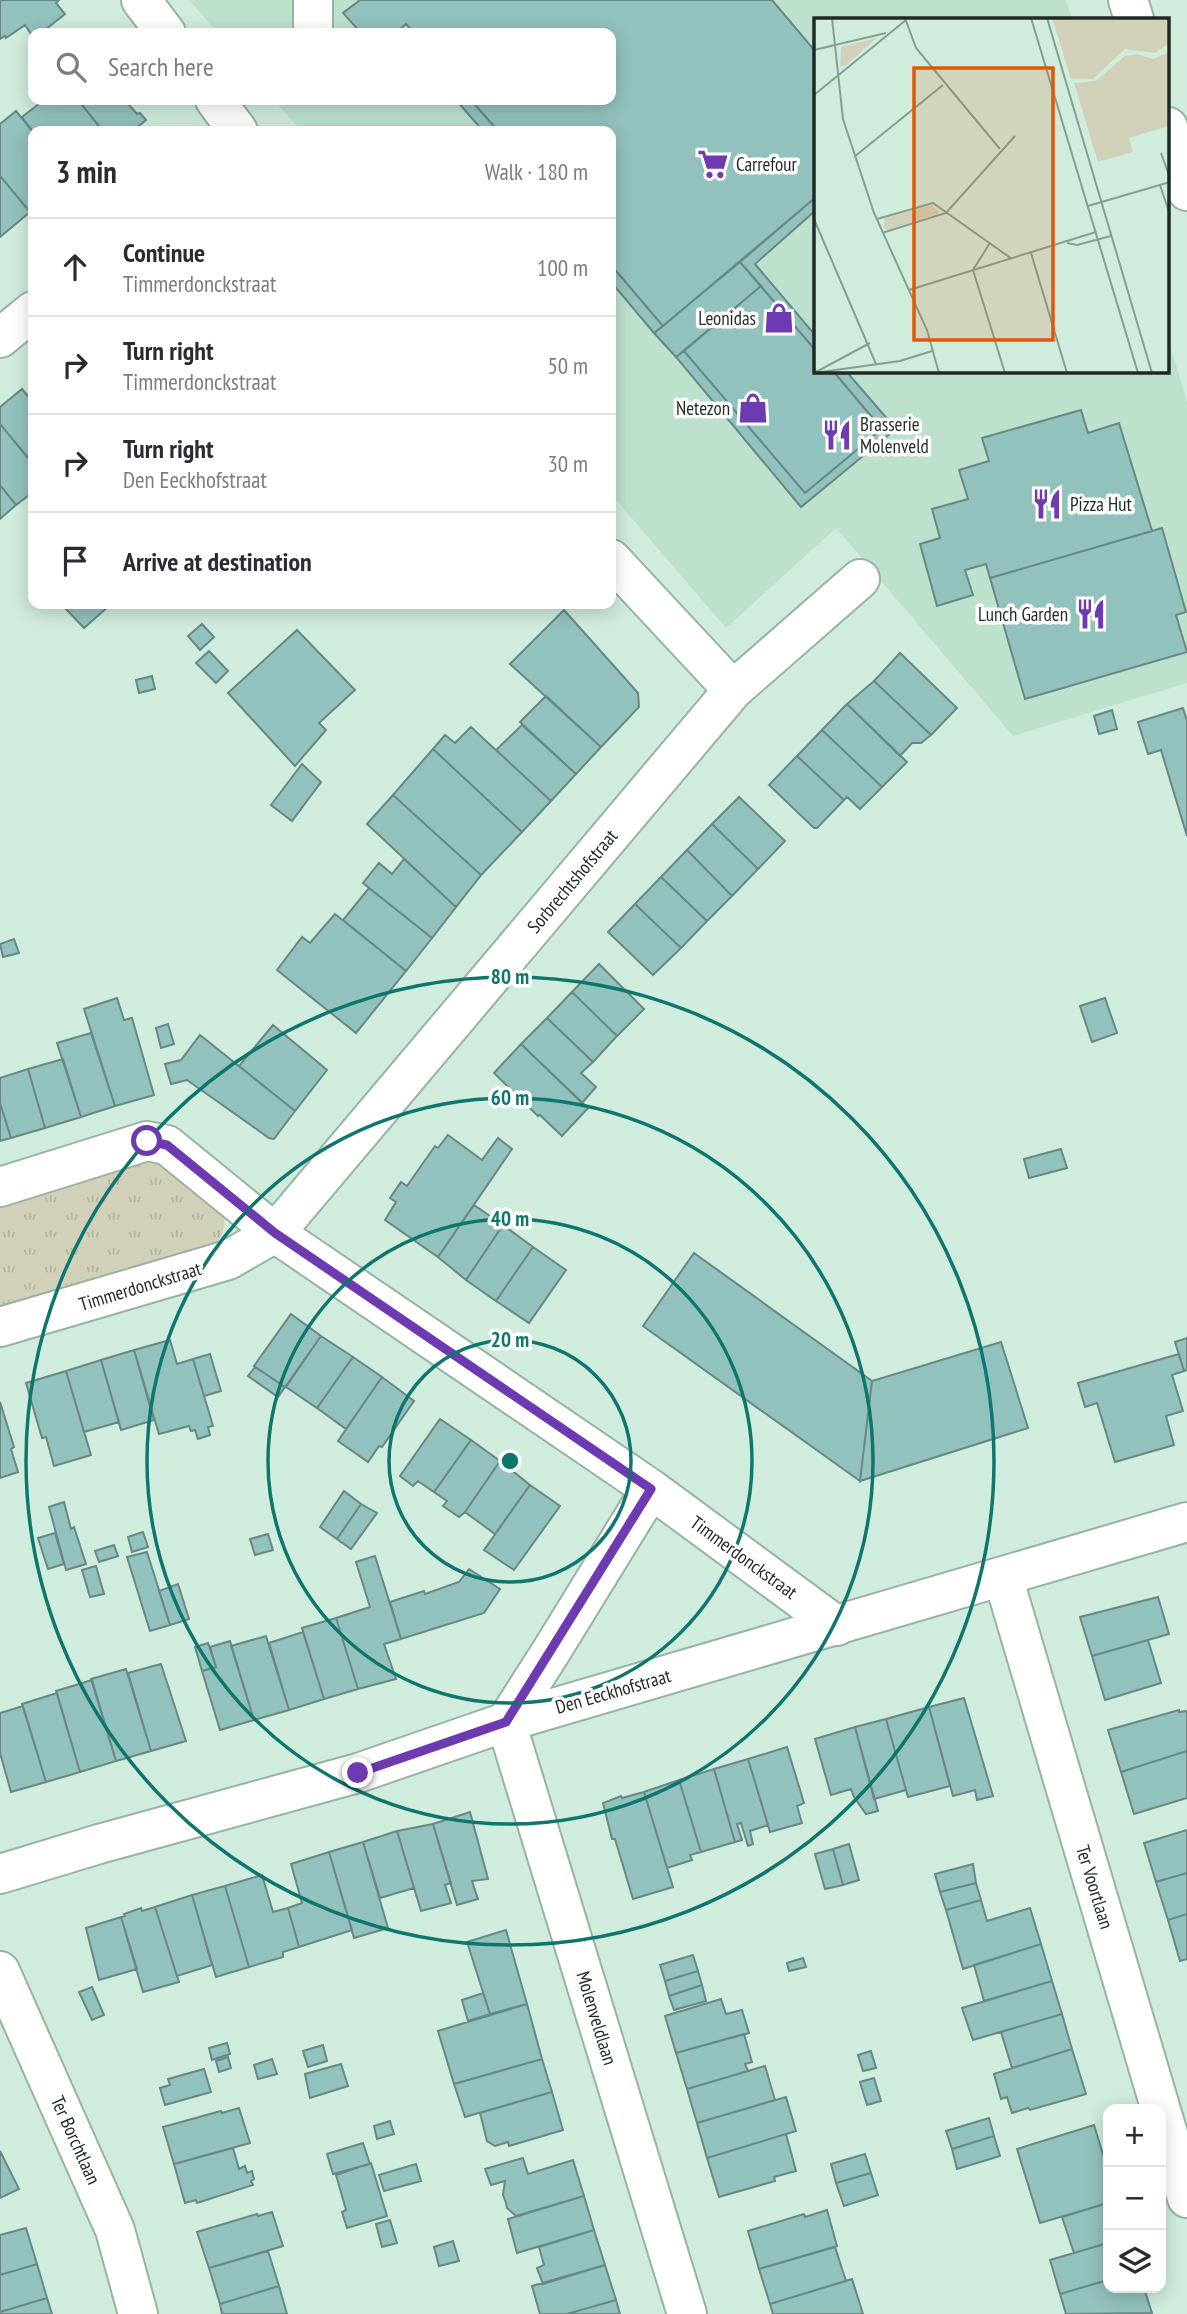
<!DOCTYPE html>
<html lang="en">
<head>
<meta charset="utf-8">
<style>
  body { margin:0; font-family:"PT Sans Narrow",sans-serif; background:#f2f2f3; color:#2b2b33 }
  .controls { position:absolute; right:21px; bottom:21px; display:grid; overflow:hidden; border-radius:14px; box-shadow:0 4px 18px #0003 }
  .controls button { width:63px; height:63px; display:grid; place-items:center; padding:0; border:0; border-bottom:2px solid #e1e1e2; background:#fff; color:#2b2b33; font:35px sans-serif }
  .stop { position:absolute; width:21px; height:21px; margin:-16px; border:5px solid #6d3ab1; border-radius:50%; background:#fff }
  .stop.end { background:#6d3ab1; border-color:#fff; box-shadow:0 2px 7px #0008 }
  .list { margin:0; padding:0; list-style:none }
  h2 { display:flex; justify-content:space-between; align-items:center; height:91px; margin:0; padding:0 28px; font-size:30px }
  h2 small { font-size:23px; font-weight:400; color:#7c7c81 }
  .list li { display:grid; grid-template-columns:46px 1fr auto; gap:21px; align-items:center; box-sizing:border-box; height:98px; padding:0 28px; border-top:2px solid #e1e1e2 }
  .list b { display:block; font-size:26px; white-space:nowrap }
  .list p { margin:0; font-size:23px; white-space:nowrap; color:#7c7c81 }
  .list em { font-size:23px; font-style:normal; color:#7c7c81 }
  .icon { flex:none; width:38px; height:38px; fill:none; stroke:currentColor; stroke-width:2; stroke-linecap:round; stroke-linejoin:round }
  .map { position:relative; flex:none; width:1187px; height:2314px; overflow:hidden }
  .search { position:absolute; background:#fff; box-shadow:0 4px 18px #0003; left:28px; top:28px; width:588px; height:77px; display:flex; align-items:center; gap:18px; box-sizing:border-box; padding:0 24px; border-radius:14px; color:#7c7c81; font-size:26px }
  .panel { position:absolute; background:#fff; box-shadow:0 4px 18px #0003; left:28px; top:126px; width:588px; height:483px; border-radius:14px }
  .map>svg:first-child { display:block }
  .built { fill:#bee1ce }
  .grass { fill:url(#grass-tufts) }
  .building { fill:#92c2bd; stroke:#688885; stroke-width:2 }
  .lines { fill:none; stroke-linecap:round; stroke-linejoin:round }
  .minor-casing { stroke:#98b3a4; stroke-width:42 }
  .major-casing { stroke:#98b3a4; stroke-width:42 }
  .minor { stroke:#fff; stroke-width:38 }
  .major { stroke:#fff; stroke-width:38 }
  .route { stroke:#6d3ab1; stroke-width:9 }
  .ring { fill:none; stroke:#0f766e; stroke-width:3.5 }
  .labels { text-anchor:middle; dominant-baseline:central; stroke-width:7; stroke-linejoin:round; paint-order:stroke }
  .poi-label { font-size:19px; fill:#1f2a24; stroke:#fff; text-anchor:start }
  .street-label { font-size:19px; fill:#1f2a24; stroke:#fff }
  .inset-road { fill:none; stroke:#899e92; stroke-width:2 }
  .view { fill:#de570d; fill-opacity:0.15; stroke:#de570d; stroke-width:3.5 }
  .inset-edge { fill:none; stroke:#1f2a24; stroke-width:3.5 }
  .centre { fill:#0f766e; stroke:#fff; stroke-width:3.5 }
  .ring-label { font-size:21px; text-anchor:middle; font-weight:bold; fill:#0f766e; stroke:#fff; stroke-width:7; stroke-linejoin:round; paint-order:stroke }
</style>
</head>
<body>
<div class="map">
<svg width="1187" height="2314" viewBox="0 0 1187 2314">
  <defs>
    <pattern id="grass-tufts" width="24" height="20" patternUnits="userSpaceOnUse" patternTransform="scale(1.75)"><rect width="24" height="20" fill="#d1d1b9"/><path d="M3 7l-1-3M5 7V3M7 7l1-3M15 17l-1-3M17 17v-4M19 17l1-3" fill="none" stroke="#b3b49f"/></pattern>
  </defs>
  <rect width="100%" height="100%" fill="#d0ecdc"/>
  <path class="built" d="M189 0H1066L1072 19H816V371H1168V338L1187 402V683L1013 736 836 528 726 628 611 494V131H301L274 100H611V33H218Z"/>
  <path class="grass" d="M155 1162C168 1171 218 1200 223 1213 227 1225 222 1235 216 1245L0 1313V1205L121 1168Z"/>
  <path class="building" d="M0 0H59L56 3 65 14 41 33H33V37L25 25 6 38 5 36 0 39Z
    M360 0H772L816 52V197L663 326 611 265V131H498L471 100H611V33H414L406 24 396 33H361L343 13Z
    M44 100H78L103 131 33 132 22 117Z
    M78 100H125L137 114 140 113 146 120 133 131H103Z
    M456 100H471L498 131H483Z
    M16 111 33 132V209L30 212 0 176V124Z
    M0 176 30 212 0 237Z
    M816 197V210L755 264 816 336V351L740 262Z
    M740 262 761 286 676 357 654 333Z
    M611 265 663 326 654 333 611 282Z
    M761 286 816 351V371H833L882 429 805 493 684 351Z
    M684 351 805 493 882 429 833 371H846L896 429 801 507 676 357Z
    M22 389 33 402V464L0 424V407Z
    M1081 410 1088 433 1119 423 1152 531 990 578 986 564 965 570 973 595 937 606 920 544 940 538 932 509 968 499 959 470 989 461 982 438Z
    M0 424 33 464V492L16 505 0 485Z
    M0 485 16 505 0 519Z
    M1162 528 1186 612 1176 615 1187 652 1025 699 990 578Z
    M66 604H109L110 605 84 628 63 606Z
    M564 610 638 693 639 707 601 747 510 664Z
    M202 624 214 637 200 650 188 636Z
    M297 630 355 690 319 723 326 730 295 766 228 693Z
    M209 651 228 671 216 683 196 663Z
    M900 653 957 708 931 735 874 681Z
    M152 676 155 689 139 693 136 680Z
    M874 681 931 735 921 743H912L900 756 847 704Z
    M546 696 601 747 576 774 520 722Z
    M847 704 907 762 882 787 822 730Z
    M1183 708 1187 721V836L1161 750 1148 754 1138 722Z
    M1112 710 1117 729 1099 734 1094 716Z
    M522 725 576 774 551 801 496 750Z
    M471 727 551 801 522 832 433 749 445 735 455 743Z
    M822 730 882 787 860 809 847 797 844 800 797 756Z
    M433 749 522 832 481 875 393 795Z
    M797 756 844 800 817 828H814L769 785Z
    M302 764 321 782 292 821 271 805Z
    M393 795 481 875 456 907 367 824Z
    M739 797 785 841 758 869 712 824Z
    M712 824 758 869 732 896 687 850Z
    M687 850 732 896 707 921 661 877Z
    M404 859 456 907 432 938 363 883 379 863 392 874Z
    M661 877 707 921 681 948 635 904Z
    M369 888 432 938 406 971 343 920Z
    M635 904 681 948 653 975 608 932Z
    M335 914 406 971 356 1033 277 970 302 937 310 943Z
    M14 939 19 953 3 957 0 944Z
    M599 964 644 1009 617 1036 572 992Z
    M572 992 617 1036 593 1062 547 1018Z
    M117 998 124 1020 132 1018 154 1095 115 1106 84 1009Z
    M1105 998 1117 1033 1092 1042 1080 1006Z
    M547 1018 593 1062 581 1073 596 1087 582 1103 521 1044Z
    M168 1024 174 1044 161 1048 156 1028Z
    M273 1025 327 1070 295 1111 239 1066Z
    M91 1033 115 1106 81 1117 57 1043Z
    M200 1035 295 1111 274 1139 269 1138 187 1080 171 1084 165 1064 181 1060Z
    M521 1044 588 1108 562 1136 540 1115 538 1116 494 1073Z
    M63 1059 81 1117 45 1128 28 1069Z
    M28 1069 45 1128 11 1138 0 1103V1078Z
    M0 1103 11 1138 0 1141Z
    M448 1135 482 1160 498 1138 512 1149 438 1257 385 1220 396 1202 390 1198 401 1182 407 1186 435 1146 438 1148Z
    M1061 1149 1067 1168 1029 1178 1024 1159Z
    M474 1205 503 1225 466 1280 438 1257Z
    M503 1225 533 1247 496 1301 466 1280Z
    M533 1247 566 1270 529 1323 496 1301Z
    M694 1253 872 1381 860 1481 643 1326Z
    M291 1314 321 1336 285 1387 254 1366Z
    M321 1336 353 1357 317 1408 286 1387Z
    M1187 1338V1370L1184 1371 1175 1342Z
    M170 1340 177 1364 193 1359 213 1426 208 1427 210 1435 198 1439 195 1430 191 1431 189 1426 159 1434 134 1350Z
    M1001 1342 1028 1428 860 1481 872 1381Z
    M134 1350 154 1420 121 1430 101 1360Z
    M210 1354 221 1391 204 1396 193 1359Z
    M1179 1354 1184 1371 1172 1375 1183 1411 1166 1416 1174 1445 1115 1462 1097 1403 1085 1407 1078 1383Z
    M353 1357 382 1377 346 1429 317 1408Z
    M101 1360 119 1422 84 1432 66 1371Z
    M255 1367 285 1387 278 1397 248 1376Z
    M66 1371 91 1455 54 1466 46 1437 42 1438 26 1383Z
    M382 1377 414 1401 382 1447 379 1446 368 1462 338 1441Z
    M0 1402 14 1447 11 1449 18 1472 0 1478Z
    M440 1419 471 1440 434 1492 418 1481 413 1486 400 1476Z
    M471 1440 500 1461 465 1512 459 1517 443 1506 447 1501 434 1492Z
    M500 1461 530 1485 495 1534 465 1512Z
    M530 1485 560 1506 514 1570 484 1550Z
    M344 1491 361 1504 337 1539 320 1527Z
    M64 1502 71 1529 74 1527 86 1564 66 1570 49 1507Z
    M361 1504 377 1513 351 1549 337 1539Z
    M143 1532 148 1547 132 1552 128 1537Z
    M55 1533 64 1564 48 1569 38 1538Z
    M268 1534 273 1550 255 1555 250 1539Z
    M114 1545 118 1556 99 1562 95 1551Z
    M147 1552 170 1625 150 1631 127 1557Z
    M375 1556 401 1639 384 1644 396 1679 358 1689 336 1618 370 1607 356 1562Z
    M96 1566 104 1594 90 1597 82 1570Z
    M469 1569 500 1589 484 1613 401 1639 390 1602 424 1591 425 1594 459 1582Z
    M178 1584 189 1619 170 1625 159 1591Z
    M1158 1597 1169 1634 1092 1656 1080 1617Z
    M336 1618 358 1689 324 1699 302 1628Z
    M303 1632 324 1699 289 1710 269 1643Z
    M266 1636 289 1710 254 1720 231 1646Z
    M1148 1640 1161 1683 1105 1700 1092 1656Z
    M230 1641 254 1720 220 1730 202 1671 216 1667 210 1647Z
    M208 1643 216 1667 202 1671 195 1647Z
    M161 1664 186 1741 151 1751 128 1673Z
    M126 1669 151 1751 116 1761 91 1679Z
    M92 1680 116 1761 80 1772 56 1691Z
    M57 1693 80 1772 46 1782 22 1704Z
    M964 1698 993 1796 977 1800 975 1790 953 1796 929 1707Z
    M23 1706 46 1782 11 1792 0 1753V1713Z
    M929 1707 950 1786 908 1797 886 1719Z
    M1179 1710V1712L1187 1711V1751L1121 1772 1108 1730Z
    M886 1719 906 1790 874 1799 855 1727Z
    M855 1727 878 1811 866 1814 854 1797 851 1789 831 1795 815 1739Z
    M787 1747 804 1803 797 1806 802 1823 770 1832 748 1759Z
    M1187 1751V1798L1134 1814 1121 1772Z
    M748 1759 768 1825 750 1831 753 1844 748 1846 741 1823 737 1824 742 1840 735 1842 714 1769Z
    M714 1769 735 1842 701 1852 679 1780Z
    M679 1780 701 1852 690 1855 692 1860 667 1868 644 1792Z
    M644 1792 673 1887 633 1899 615 1839H612L603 1803 621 1796 622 1798Z
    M470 1812 488 1879 472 1881 478 1899 457 1905 433 1824Z
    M433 1824 451 1883 445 1885 451 1903 421 1911 397 1831Z
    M1187 1830V1873L1156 1882 1144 1843Z
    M397 1831 414 1888 380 1898 363 1842Z
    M363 1842 388 1928 354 1938 329 1852Z
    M849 1844 859 1880 843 1885 833 1849Z
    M833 1849 843 1885 825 1889 815 1854Z
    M329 1852 352 1930 299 1947 288 1908 302 1903 291 1864Z
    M973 1864 976 1883 940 1892 935 1874Z
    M1187 1873V1914L1168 1920 1156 1882Z
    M262 1875 273 1912 288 1908 299 1947 283 1952V1957L249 1967 225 1886Z
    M976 1883 981 1900 946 1910 940 1892Z
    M225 1886 249 1967 216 1977 192 1895Z
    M192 1895 212 1965 177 1976 155 1907Z
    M981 1900 987 1921 1030 1908 1041 1944 963 1969 946 1910Z
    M155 1907 179 1982 143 1992 121 1917 125 1916 124 1914 141 1908 142 1911Z
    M1187 1914V1959L1180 1961 1168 1920Z
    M121 1917 137 1969 99 1980 86 1928Z
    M506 1930 527 2004 490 2014 467 1942Z
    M1041 1944 1052 1981 984 2001 974 1965Z
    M693 1955 698 1971 665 1981 660 1965Z
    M803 1958 806 1967 789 1971 787 1963Z
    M698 1971 702 1985 669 1996 665 1981Z
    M1052 1981 1062 2014 973 2040 962 2008Z
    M702 1985 706 2001 674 2010 669 1996Z
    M92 1987 104 2015 92 2020 79 1992Z
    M483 1993 490 2014 468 2021 462 2000Z
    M721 1999 726 2014 742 2010 749 2033 676 2053 665 2016Z
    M527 2004 542 2059 454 2084 438 2031Z
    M1062 2014 1072 2049 1012 2068 1001 2032Z
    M744 2034 752 2062 745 2064 748 2071 687 2089 676 2053Z
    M227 2043 230 2054 212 2060 209 2048Z
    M323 2045 327 2061 308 2067 303 2051Z
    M1072 2049 1086 2094 1030 2110 1028 2108 1012 2113 1007 2097 1001 2099 994 2074Z
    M871 2051 876 2068 863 2071 858 2055Z
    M228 2057 231 2068 219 2072 216 2061Z
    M272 2059 277 2074 258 2079 254 2065Z
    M542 2059 552 2092 465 2117 454 2084Z
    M341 2064 348 2086 310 2098 305 2074Z
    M765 2066 775 2100 697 2123 687 2089Z
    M204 2069 211 2092 165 2105 160 2088 170 2085 168 2079Z
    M874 2078 881 2101 867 2105 860 2082Z
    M552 2092 563 2130 509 2146 508 2142 495 2146 487 2141 480 2113Z
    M786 2097 796 2131 707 2158 697 2123Z
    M239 2108 250 2143 174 2164 163 2127 221 2111 222 2113Z
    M989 2118 994 2136 952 2149 946 2131Z
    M390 2121 394 2134 377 2139 374 2126Z
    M1094 2125 1108 2171V2203L1040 2223 1017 2149Z
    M786 2134 796 2171 774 2177 775 2181 719 2197 707 2158Z
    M994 2136 1000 2156 957 2169 952 2149Z
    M363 2143 370 2164 333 2174 327 2154Z
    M233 2148 239 2169 245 2166 247 2173 252 2171 254 2179 251 2181 253 2185 197 2203 196 2200 185 2203 174 2164Z
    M0 2151 19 2189 0 2198Z
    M865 2154 871 2173 836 2183 831 2164Z
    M523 2158 528 2174 573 2160 584 2196 516 2216 507 2208 506 2203 503 2195 505 2181 491 2185 485 2169Z
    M371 2163 387 2216 347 2228 342 2212 346 2210 336 2175Z
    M416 2164 421 2181 384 2191 379 2175Z
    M871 2173 878 2195 844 2206 836 2183Z
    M584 2196 594 2230 517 2253 508 2219Z
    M1108 2203V2243L1074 2253 1062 2217Z
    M827 2210 837 2246 759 2269 748 2231 804 2214 805 2217Z
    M272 2212 283 2246 209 2268 197 2232 257 2214 258 2216Z
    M390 2220 397 2243 382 2247 376 2224Z
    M26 2228 37 2264 0 2275V2235Z
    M594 2230 605 2265 543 2284 537 2268 544 2265 539 2247Z
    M453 2241 459 2261 439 2266 434 2247Z
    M1108 2243V2280L1060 2294 1050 2260Z
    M835 2247 846 2281 770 2304 759 2269Z
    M268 2251 279 2286 220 2304 209 2268Z
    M37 2264 47 2298 0 2312V2275Z
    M605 2265 616 2300 567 2314H540L532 2286Z
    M852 2279 863 2314H773L770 2304Z
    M1108 2280V2288H1144L1152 2313 1066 2314 1060 2294Z
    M279 2286 287 2314H222L220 2304Z
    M47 2298 52 2314H0V2312Z
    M616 2300 620 2314H567Z"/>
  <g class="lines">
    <g class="minor-casing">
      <path id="minor" d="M141 0 166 33
        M313 0V33
        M215 100 238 131
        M0 338 33 311
        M611 559 733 690
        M0 1187 147 1141 167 1145 275 1233 651 1489 837 1626
        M0 1327 228 1260 275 1233 733 690 860 579
        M651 1489 552 1650 506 1722 687 2314
        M1003 1577 1187 2198
        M0 1874 99 1844 358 1773 506 1722 1187 1522
        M0 1971 115 2230 138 2314"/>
    </g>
    <g class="major-casing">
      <path id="major" d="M1128 0 1134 19
        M1168 127 1187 191"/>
    </g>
    <use href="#minor" class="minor"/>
    <use href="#major" class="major"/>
  </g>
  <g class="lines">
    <path class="route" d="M147 1141 167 1145 275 1233 651 1489 506 1722 358 1773"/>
  </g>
  <g class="ring">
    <circle cx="510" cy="1461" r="121"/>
    <circle cx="510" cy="1461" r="242"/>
    <circle cx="510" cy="1461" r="363"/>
    <circle cx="510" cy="1461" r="484"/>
  </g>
  <defs>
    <g id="supermarket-bare" transform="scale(2.415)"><path d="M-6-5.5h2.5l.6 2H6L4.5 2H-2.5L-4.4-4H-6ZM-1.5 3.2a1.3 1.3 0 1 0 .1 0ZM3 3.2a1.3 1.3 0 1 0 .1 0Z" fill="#6d3ab1" stroke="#fff" stroke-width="2.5" paint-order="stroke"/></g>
    <g id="shop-bare" transform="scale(2.415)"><path d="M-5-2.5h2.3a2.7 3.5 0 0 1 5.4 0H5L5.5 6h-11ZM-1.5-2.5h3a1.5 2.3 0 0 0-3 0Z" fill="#6d3ab1" stroke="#fff" stroke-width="2.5" paint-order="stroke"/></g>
    <g id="restaurant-bare" transform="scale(2.415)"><path d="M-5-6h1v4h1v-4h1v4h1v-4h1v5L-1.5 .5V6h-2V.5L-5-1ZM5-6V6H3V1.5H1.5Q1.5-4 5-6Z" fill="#6d3ab1" stroke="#fff" stroke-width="2.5" paint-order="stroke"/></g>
  </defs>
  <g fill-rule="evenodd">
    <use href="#supermarket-bare" x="713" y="164"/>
    <use href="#shop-bare" x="779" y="318"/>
    <use href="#shop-bare" x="753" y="408"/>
    <use href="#restaurant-bare" x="837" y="435"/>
    <use href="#restaurant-bare" x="1047" y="504"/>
    <use href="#restaurant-bare" x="1091" y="614"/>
  </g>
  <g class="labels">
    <g class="poi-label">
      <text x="736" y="164">Carrefour</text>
      <text x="756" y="318" text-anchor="end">Leonidas</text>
      <text x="730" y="408" text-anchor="end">Netezon</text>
      <text x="860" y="424">Brasserie<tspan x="860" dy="22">Molenveld</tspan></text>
      <text x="1070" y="504">Pizza Hut</text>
      <text x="1068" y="614" text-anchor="end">Lunch Garden</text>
    </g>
    <g class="street-label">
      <text transform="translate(572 881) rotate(-50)">Sorbrechtshofstraat</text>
      <text transform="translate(140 1286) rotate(-17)">Timmerdonckstraat</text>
      <text transform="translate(744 1557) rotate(36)">Timmerdonckstraat</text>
      <text transform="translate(613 1691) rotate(-16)">Den Eeckhofstraat</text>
      <text transform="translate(1095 1887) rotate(73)">Ter Voortlaan</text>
      <text transform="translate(597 2018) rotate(73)">Molenveldlaan</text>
      <text transform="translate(76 2140) rotate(66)">Ter Borchtlaan</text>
    </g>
  </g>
  <g transform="translate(814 18)">
    <rect width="355" height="355" fill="#d0ecdc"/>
    <path d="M238 0H355V26L341 35 311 31 279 61H257ZM63 20 31 48H26L27 29ZM355 34V108L315 120 319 134 284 144 260 65 282 63 311 38 323 36 339 41ZM118 187 126 195 74 212 69 210 71 200Z" fill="#d1d1b9"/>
    <path class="inset-road" d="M18 0 29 101 60 195 113 312 125 355M91 0 102 30 186 131M217 0 324 355M233 0 338 355M0 32 72 15M0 77 92 2M347 135 356 160M40 139 129 67M346 167 356 197M274 188 356 164M0 201 62 346M63 201 119 185 198 241M68 215 132 195 201 118M176 225 159 252 191 355M253 225 263 227 297 218M217 235 253 355M95 272 282 214M0 349 2 354 56 325M0 355 86 343 118 333"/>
    <path class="view" d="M100 50H239V322H100Z"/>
    <rect width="355" height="355" class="inset-edge"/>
  </g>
  <circle cx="510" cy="1461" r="10" class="centre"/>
  <g class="ring-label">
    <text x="510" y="984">80 m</text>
    <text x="510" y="1105">60 m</text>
    <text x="510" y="1226">40 m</text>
    <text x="510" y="1347">20 m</text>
  </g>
</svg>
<div class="controls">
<button>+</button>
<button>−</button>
<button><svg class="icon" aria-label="layers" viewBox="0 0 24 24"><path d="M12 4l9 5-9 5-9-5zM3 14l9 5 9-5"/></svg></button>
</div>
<div class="stop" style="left:147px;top:1141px"></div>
<div class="stop end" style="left:358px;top:1773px"></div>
<div class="search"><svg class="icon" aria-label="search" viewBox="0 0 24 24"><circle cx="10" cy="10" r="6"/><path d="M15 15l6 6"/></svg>Search here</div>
<section class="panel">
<h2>3 min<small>Walk · 180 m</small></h2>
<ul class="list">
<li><svg class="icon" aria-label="ahead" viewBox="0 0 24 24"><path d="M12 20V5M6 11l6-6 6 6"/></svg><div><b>Continue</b><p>Timmerdonckstraat</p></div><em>100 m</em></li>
<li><svg class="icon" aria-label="right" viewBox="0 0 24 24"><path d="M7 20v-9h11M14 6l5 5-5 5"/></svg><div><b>Turn right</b><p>Timmerdonckstraat</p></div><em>50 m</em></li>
<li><svg class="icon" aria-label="right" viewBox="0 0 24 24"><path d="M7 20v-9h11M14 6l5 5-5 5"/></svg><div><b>Turn right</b><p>Den Eeckhofstraat</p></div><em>30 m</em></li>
<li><svg class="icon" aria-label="arrive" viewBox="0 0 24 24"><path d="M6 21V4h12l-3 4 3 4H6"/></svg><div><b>Arrive at destination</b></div></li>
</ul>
</section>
</div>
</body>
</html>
